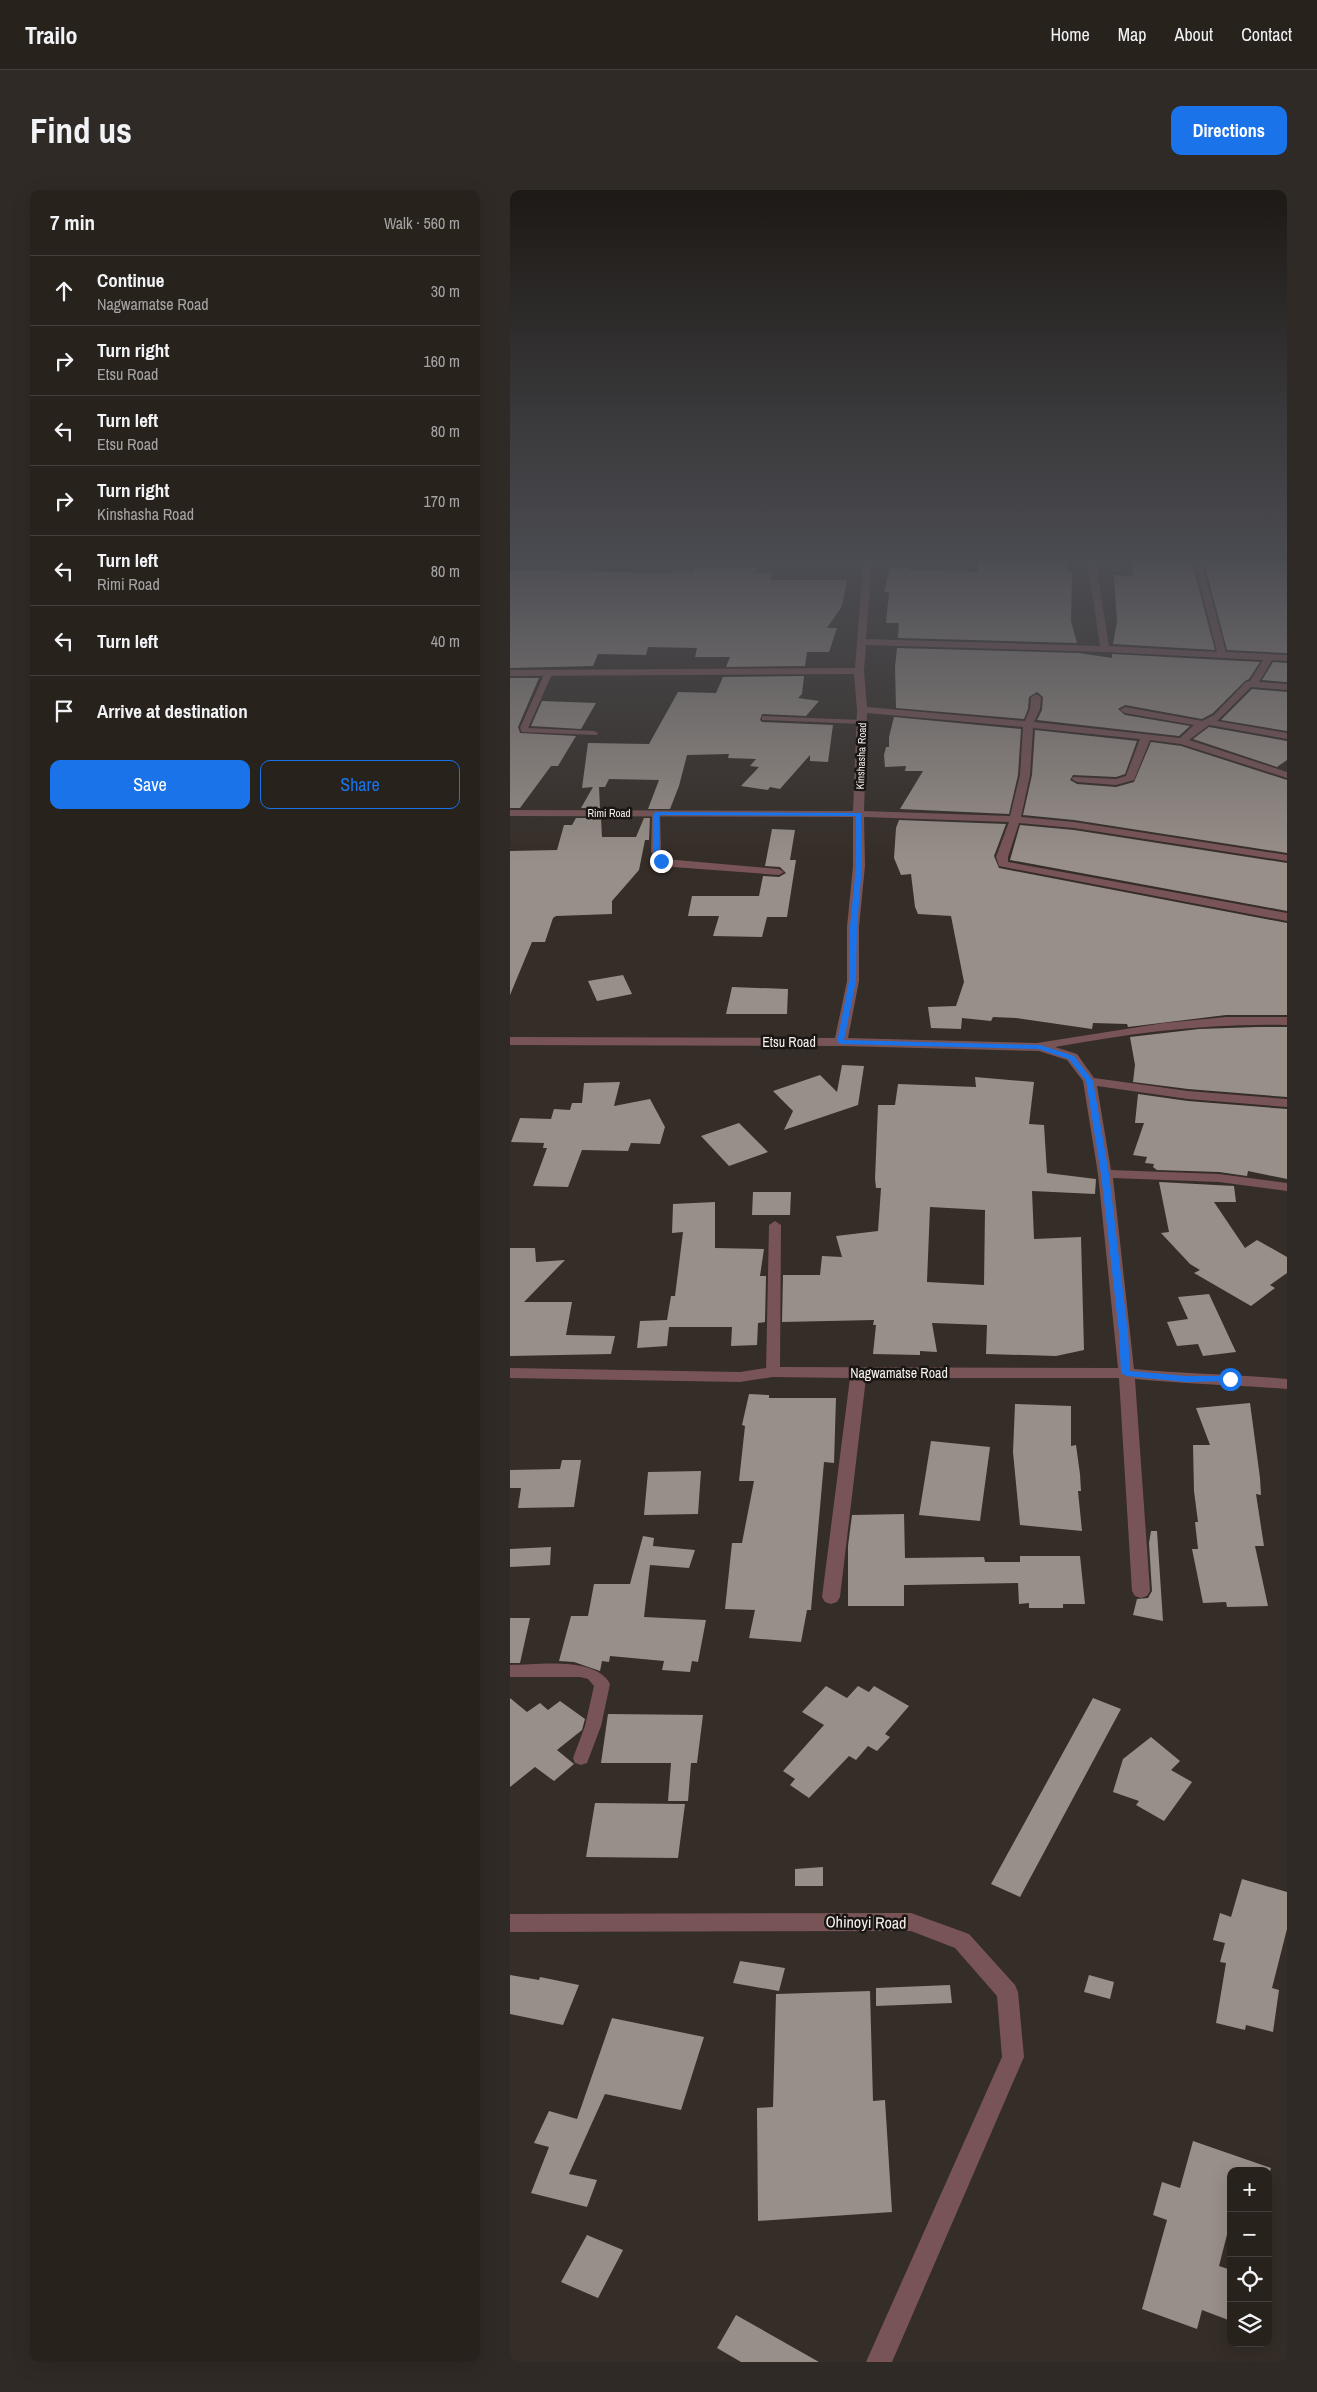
<!DOCTYPE html>
<html lang="en">
<head>
<meta charset="utf-8">
<style>
  body { margin:0; font-family:"Archivo Narrow",sans-serif; background:#302a26; color:#f1f3f6 }
  .controls { position:absolute; right:15px; bottom:15px; display:grid; overflow:hidden; border-radius:10px; box-shadow:0 5px 20px #0002 }
  .controls button { width:45px; height:45px; display:grid; place-items:center; padding:0; border:0; border-bottom:1px solid #443f3b; background:#28221d; color:#f1f3f6; font:25px sans-serif }
  .stop { position:absolute; width:15px; height:15px; margin:-11px; border:4px solid #1a73e8; border-radius:50%; background:#fff }
  .stop.end { background:#1a73e8; border-color:#fff; box-shadow:0 1px 5px #0008 }
  .list { margin:0; padding:0; list-style:none }
  h2 { display:flex; justify-content:space-between; align-items:center; height:65px; margin:0; padding:0 20px; font-size:21px }
  h2 small { font-size:16px; font-weight:400; color:#a5a4a4 }
  .list li { display:grid; grid-template-columns:32px 1fr auto; gap:15px; align-items:center; box-sizing:border-box; height:70px; padding:0 20px; border-top:1px solid #443f3b }
  .list b { display:block; font-size:19px; white-space:nowrap }
  .list p { margin:0; font-size:16px; white-space:nowrap; color:#a5a4a4 }
  .list em { font-size:16px; font-style:normal; color:#a5a4a4 }
  .actions { display:flex; gap:10px; padding:15px 20px }
  .actions a { flex:1; padding:11px 0; border:1px solid #1a73e8; border-radius:10px; text-align:center; font-size:18px; color:#1a73e8 }
  .actions .main { background:#1a73e8; color:#fff }
  .icon { flex:none; width:28px; height:28px; fill:none; stroke:currentColor; stroke-width:2; stroke-linecap:round; stroke-linejoin:round }
  .map { position:relative; flex:none; width:777px; height:2172px; overflow:hidden; border-radius:10px }
  header { display:flex; align-items:center; gap:30px; box-sizing:border-box; height:70px; padding:0 25px; background:#28221d; border-bottom:1px solid #443f3b }
  header strong { font-size:24px }
  nav { display:flex; gap:28px; margin-inline-start:auto; font-size:18px }
  .intro { display:flex; align-items:center; justify-content:space-between; box-sizing:border-box; height:120px; padding:0 30px }
  h1 { margin:0; font-size:35px }
  .button { padding:12px 22px; border-radius:10px; background:#1a73e8; color:#fff; font-size:18px; font-weight:700 }
  main { display:flex; gap:30px; padding:0 30px }
  aside { flex:1; background:#28221d; border-radius:10px; box-shadow:0 5px 20px #0002 }
  .map>svg:first-child { display:block }
  .building { fill:#988f88; fill-rule:evenodd }
  .lines { fill:none; stroke-linecap:round; stroke-linejoin:round }
  .lane { fill:#795456; fill-rule:evenodd }
  .street { fill:#795456; fill-rule:evenodd }
  .route { fill:#1a73e8 }
  .labels { text-anchor:middle; dominant-baseline:central; stroke-width:5; stroke-linejoin:round; paint-order:stroke }
  .far-street-label { font-size:11px; fill:#f7f1ee; stroke:#191613 }
  .street-label { font-size:14px; fill:#f7f1ee; stroke:#191613 }
  .near-street-label { font-size:16px; fill:#f7f1ee; stroke:#191613 }
</style>
</head>
<body>
<header>
<strong>Trailo</strong>
<nav><a>Home</a><a>Map</a><a>About</a><a>Contact</a></nav>
</header>
<div class="intro"><h1>Find us</h1><a class="button">Directions</a></div>
<main>
<aside>
<h2>7 min<small>Walk · 560 m</small></h2>
<ul class="list">
<li><svg class="icon" aria-label="ahead" viewBox="0 0 24 24"><path d="M12 20V5M6 11l6-6 6 6"/></svg><div><b>Continue</b><p>Nagwamatse Road</p></div><em>30 m</em></li>
<li><svg class="icon" aria-label="right" viewBox="0 0 24 24"><path d="M7 20v-9h11M14 6l5 5-5 5"/></svg><div><b>Turn right</b><p>Etsu Road</p></div><em>160 m</em></li>
<li><svg class="icon" aria-label="left" viewBox="0 0 24 24"><path d="M17 20v-9H6M10 6l-5 5 5 5"/></svg><div><b>Turn left</b><p>Etsu Road</p></div><em>80 m</em></li>
<li><svg class="icon" aria-label="right" viewBox="0 0 24 24"><path d="M7 20v-9h11M14 6l5 5-5 5"/></svg><div><b>Turn right</b><p>Kinshasha Road</p></div><em>170 m</em></li>
<li><svg class="icon" aria-label="left" viewBox="0 0 24 24"><path d="M17 20v-9H6M10 6l-5 5 5 5"/></svg><div><b>Turn left</b><p>Rimi Road</p></div><em>80 m</em></li>
<li><svg class="icon" aria-label="left" viewBox="0 0 24 24"><path d="M17 20v-9H6M10 6l-5 5 5 5"/></svg><div><b>Turn left</b></div><em>40 m</em></li>
<li><svg class="icon" aria-label="arrive" viewBox="0 0 24 24"><path d="M6 21V4h12l-3 4 3 4H6"/></svg><div><b>Arrive at destination</b></div></li>
</ul>
<div class="actions"><a class="main">Save</a><a>Share</a></div>
</aside>
<div class="map">
<svg width="777" height="2172" viewBox="0 0 777 2172">
  <rect width="100%" height="100%" fill="#352d27"/>
  <path class="building" d="M468 369H556L557 382H562L561 431 567 453 388 448 389 433H376L379 402H374L380 377 399 378 398 380 468 382Z
    M625 369H681L705 460 603 454 607 432 604 385 624 386 621 370Z
    M693 369H763L764 373H777V463L717 460Z
    M185 378H247L246 383H262L261 390H337L332 416 317 438H327L319 462H297L295 476 216 477 220 467H185L187 458 138 457 136 465 88 464 83 476 0 478V380L159 383 161 381 184 382Z
    M387 458 569 463 602 468V464L750 472 739 489 735 491 703 523 692 529 615 515 608 519 615 525 680 536 669 546 527 530 532 520 533 507 527 502 519 507 518 519 514 529 386 518 385 477Z
    M763 472 777 473V492L752 490Z
    M294 486 292 504 288 508 309 511 296 526 252 524 250 530 252 532 323 535 318 572 300 571V565L270 599 260 597 258 600 231 596 249 577 240 576 246 569 218 568 219 564 177 565 169 596 160 619H138L149 590 99 589 95 597H89L90 618H71L83 597 72 598 78 553 139 554 168 502 206 503 213 487Z
    M0 488H29L8 537 10 543 66 546 48 576H41L10 618H0Z
    M742 499 777 502V541L711 530Z
    M32 511 86 513 71 539 21 536Z
    M384 527 511 539 508 585 499 624 390 619 413 581H395L396 576 375 577 374 565 376 557H379V547Z
    M699 537 777 551V570L767 577 683 549Z
    M525 540 627 551 615 584 606 587 563 585 560 590 567 594 606 597 624 592 641 552 671 556 777 590V663L564 630 513 625 522 585Z
    M66 628H91L92 647H126L134 628H140L139 650H135L129 680 102 711V724L46 726 43 728 35 752H22L0 805V661L47 660 54 635H62Z
    M389 630 496 634 484 666 489 678 777 733V825H716L618 837 617 834 583 833 582 839 506 828 483 827 481 831 452 828 451 839 421 838 418 817 446 816 454 792 441 726 408 724 405 717 401 684 391 685 384 668 386 638Z
    M510 635 564 640 777 673V721L500 670Z
    M262 639 285 640 280 670H286L277 727H257L252 747 203 746 209 726H178L182 706H249L253 686 269 687 276 683 270 677 255 676Z
    M113 785 122 804 87 811 78 791Z
    M222 797 278 799 277 824H216Z
    M748 837H777V907L678 899 623 892 625 875 620 847 689 839Z
    M332 875 354 876 348 915 274 940 283 921 263 901 310 885 327 902Z
    M465 887 524 892 519 934 534 935 537 983 586 989 585 1004 522 1001 524 1049 571 1047 574 1160 546 1166 476 1164 477 1135 422 1133 427 1162 410 1161V1165L363 1164 366 1135H363L364 1130 272 1132 273 1085H310L312 1066 332 1067 326 1046 368 1041 371 998H366L365 989 368 915H385L388 894 466 897ZM420 1017 475 1020 474 1095 417 1092Z
    M110 892 104 916 140 909 155 937 150 954 121 953 118 961 72 960 58 997 23 996 37 958H33L34 953 1 952 10 928 41 929 44 919 60 920 62 913H72L74 893Z
    M628 904 678 911 777 919V989L738 981 737 986 709 982 647 980 643 977 644 974 635 973 637 967 623 965 634 933H625Z
    M229 933 258 962 219 976 191 946Z
    M649 992 724 996 726 1012H704L735 1058 747 1050 777 1067V1083L760 1095 765 1098 741 1116 684 1083 690 1080 680 1074 651 1043 659 1042Z
    M243 1002H281L280 1025H242Z
    M205 1012V1058L254 1059 250 1086H256L255 1132 248 1133 247 1155 221 1156 222 1137H159L157 1156 127 1158 130 1131 157 1130 161 1106H165L173 1042 162 1043 163 1014Z
    M0 1058H25L26 1072 55 1070 14 1112H62L56 1145 105 1146 101 1164 0 1166Z
    M699 1104 726 1162 693 1166 688 1154 667 1156 657 1132 678 1129 668 1107Z
    M239 1204 259 1205V1208H326L324 1273 314 1272 301 1420H297L291 1452 239 1448 245 1420 215 1419 222 1353H232L244 1291H229L235 1236 232 1235Z
    M740 1213 750 1288 751 1305 746 1304 754 1356H745L758 1416 717 1417 716 1412 693 1413 682 1359H688L685 1332H688L684 1301 683 1255H700L686 1218Z
    M505 1214 561 1216V1256L566 1255 570 1284 571 1301H568L572 1341 510 1335 503 1262Z
    M421 1251 480 1257 470 1331 409 1325Z
    M52 1270H71L64 1317 8 1318 11 1298H0V1280L50 1279Z
    M191 1281 188 1324 134 1325 138 1282Z
    M394 1324 395 1368 474 1367 475 1372H510V1366H570L575 1414H553V1418H519V1413L509 1414 508 1393 397 1395H394V1416H338V1356L342 1325Z
    M641 1341H647L653 1431 623 1425 627 1409 638 1408 642 1401 639 1353Z
    M133 1346 144 1348 143 1356 185 1360 179 1378 140 1375 134 1427 196 1430 188 1472 182 1471 180 1482 152 1480 154 1471 100 1466 99 1472 92 1471 90 1481 64 1472 49 1471 61 1426H78L84 1394H120Z
    M41 1357 40 1375 0 1377V1359Z
    M0 1428H20L10 1473H0Z
    M316 1496 337 1508 348 1496 359 1502 364 1496 399 1516 375 1544 380 1547 367 1561 358 1556 346 1570 339 1566 299 1608 280 1595 285 1589 273 1581 314 1535 292 1522Z
    M0 1508 17 1522 30 1513 38 1520 50 1511 75 1529 72 1540 47 1560 64 1574 44 1591 25 1577 0 1597Z
    M583 1508 611 1519 510 1707 481 1694Z
    M98 1524 193 1525 187 1573H181L178 1611H158L161 1573H91Z
    M641 1547 670 1571 661 1580 682 1592 654 1631 626 1615 629 1611 603 1602 613 1569Z
    M85 1613 175 1614 168 1668 76 1667Z
    M313 1677V1696H285V1679Z
    M732 1689 777 1702V1739L762 1798 769 1800 763 1842 736 1835 735 1840 706 1833 716 1773 710 1772 715 1753 703 1750 710 1723 721 1727Z
    M230 1771 275 1778 269 1801 223 1793Z
    M0 1785 29 1790 30 1787 69 1795 53 1835 0 1824Z
    M579 1785 604 1792 600 1809 574 1802Z
    M440 1795 442 1813 366 1816V1798Z
    M360 1801 363 1911 375 1910 382 2022 248 2031 247 1918 263 1917 266 1804Z
    M102 1828 194 1847 171 1920 95 1904 59 1984 87 1990 77 2017 21 2003 39 1957 24 1953 39 1921 67 1929Z
    M683 1951 761 1978 760 1981H721V2029L709 2076 721 2080V2131L692 2120 687 2139 632 2119 657 2030 643 2025 652 1992 670 1998Z
    M77 2045 113 2060 88 2108 51 2092Z
    M226 2125 309 2172H231L207 2158Z"/>
  <g class="lines">
    <path class="lane" d="M36 480 43 482 18 538 84 541 88 543 87 545 12 542 10 538Z
      M252 526 352 530 356 532 352 534 255 530H252Z
      M146 620 150 623 151 662 155 669 269 679 274 682 269 685 163 677 148 673 141 662 142 623Z
      M265 1031 271 1035 270 1182 263 1186 256 1182 259 1035Z
      M0 1475C28 1475 85 1466 100 1494L91 1536 77 1573 71 1575 65 1573 63 1568 75 1536 84 1496 78 1489 70 1487H0Z"/>
    <path class="street" d="M354 369H362L356 449 590 456 577 369H585L599 456 707 462 683 369H691L716 462 777 465V471L762 470 749 492 777 494V500L741 497 707 531 777 543V549L699 535 679 550 777 582V588L671 554 640 550 624 590 606 595 567 592 562 589 563 587 606 589 616 586 630 549 523 538 520 585 511 627 564 632 777 665V671L564 638 509 633 498 667V672L777 723V731L489 676 486 667 499 632 354 627 355 676 349 737V791L338 848 527 853 654 833 716 827H777V835C698 833 622 843 545 857L567 864 584 888 678 901 777 909V917L678 909 587 896 601 980 709 984 777 993V1001L709 992 603 988 624 1179C675 1184 726 1184 777 1189V1199C726 1195 676 1194 625 1189L640 1401 637 1406 631 1408 625 1406 622 1401 609 1188H356L330 1407 327 1412 321 1414 315 1412 312 1407 340 1188 263 1187 230 1192 0 1188V1178L230 1182 263 1177 608 1178 588 984 573 891 557 870 529 861 331 856 0 855V847L325 848 337 791V737L343 676V627L0 626V620L343 621 347 520 344 484 0 486V480L345 478 353 376H0V370ZM356 455 595 462 753 470 740 491 736 492 704 525 692 531 615 517 610 520 615 523 684 535 670 548 524 532 530 519 531 507 526 504 521 507 520 519 515 531 357 517 354 481ZM357 523 513 537 510 585 500 626 354 621Z
      M401 1723 459 1744 505 1795 508 1802 514 1867 382 2172H356L492 1867 487 1806 445 1758 401 1741 0 1742V1724Z"/>
  </g>
  <linearGradient id="sky" x2="0" y2="1"><stop stop-color="#1d1915"/><stop offset="0.55" stop-color="#4b4c52"/><stop offset="1" stop-color="#4b4c52" stop-opacity="0"/></linearGradient>
  <rect width="777" height="673" fill="url(#sky)"/>
  <path class="route" d="M146 622 351 623 352 676 347 737 346 791 334 850 530 855 564 866 583 891 599 984 618 1143 620 1181 676 1186H720L724 1189 723 1191 676 1192 616 1186 611 1183 609 1143 591 984 576 891 559 869 529 859 331 854 327 852 339 791 340 737 346 676V626L149 625V662L154 671 151 673 143 662V624Z"/>
  <g class="labels">
    <g class="far-street-label">
      <text transform="translate(351 566) rotate(-88)">Kinshasha Road</text>
      <text x="99" y="623">Rimi Road</text>
    </g>
    <g class="street-label">
      <text x="279" y="852">Etsu Road</text>
      <text x="389" y="1183">Nagwamatse Road</text>
    </g>
    <g class="near-street-label">
      <text transform="translate(356 1732) rotate(1)">Ohinoyi Road</text>
    </g>
  </g>
</svg>
<div class="controls">
<button>+</button>
<button>−</button>
<button><svg class="icon" aria-label="locate" viewBox="0 0 24 24"><circle cx="12" cy="12" r="6"/><path d="M12 2v4M12 18v4M2 12h4M18 12h4"/></svg></button>
<button><svg class="icon" aria-label="layers" viewBox="0 0 24 24"><path d="M12 4l9 5-9 5-9-5zM3 14l9 5 9-5"/></svg></button>
</div>
<div class="stop" style="left:720px;top:1189px"></div>
<div class="stop end" style="left:151px;top:671px"></div>
</div>
</main>
</body>
</html>
